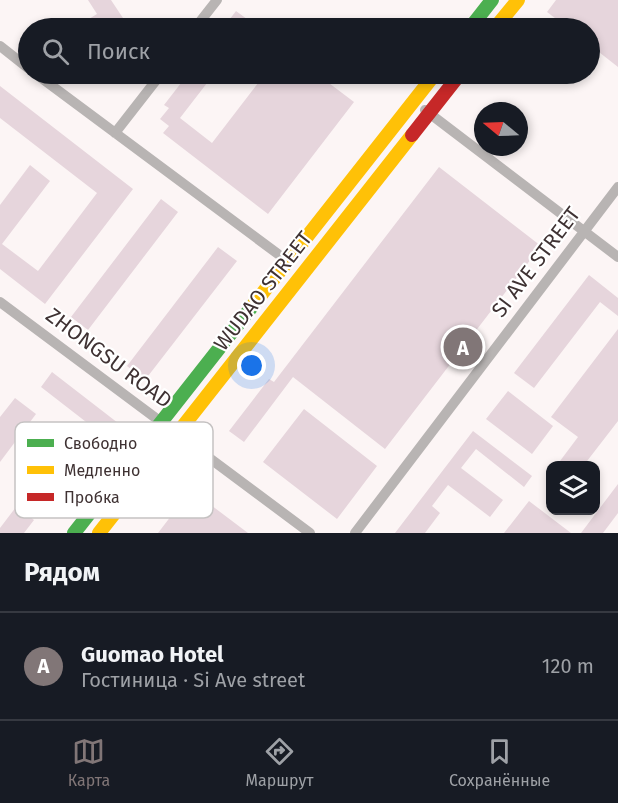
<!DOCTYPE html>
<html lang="ru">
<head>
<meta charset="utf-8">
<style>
  body { margin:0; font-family:"Fira Sans",sans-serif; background:#242831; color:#f1f3f6 }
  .controls { position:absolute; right:18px; bottom:18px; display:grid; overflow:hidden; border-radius:12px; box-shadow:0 3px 9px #0003 }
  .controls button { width:54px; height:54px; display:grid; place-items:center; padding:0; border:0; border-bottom:2px solid #363941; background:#171b24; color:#f1f3f6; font:30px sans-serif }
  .compass { position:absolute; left:474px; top:102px; width:54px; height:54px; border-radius:50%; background:#171b24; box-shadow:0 3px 9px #0003; rotate:289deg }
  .you { position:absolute; left:252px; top:366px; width:21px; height:21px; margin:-15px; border:4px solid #fff; border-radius:50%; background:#1a73e8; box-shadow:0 0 0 9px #1a73e833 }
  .badge { display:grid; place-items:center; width:39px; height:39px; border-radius:50%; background:#817677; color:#fff; font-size:20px; font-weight:700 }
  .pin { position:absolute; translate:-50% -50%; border:3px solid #fff; box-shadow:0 2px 6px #0006 }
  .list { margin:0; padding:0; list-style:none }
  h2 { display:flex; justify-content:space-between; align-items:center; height:78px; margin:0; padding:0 24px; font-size:26px }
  h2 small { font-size:20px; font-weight:400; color:#9ea1a6 }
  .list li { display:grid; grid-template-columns:39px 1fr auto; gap:18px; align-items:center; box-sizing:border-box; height:108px; padding:0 24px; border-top:2px solid #363941 }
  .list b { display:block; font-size:22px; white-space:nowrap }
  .list p { margin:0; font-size:20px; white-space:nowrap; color:#9ea1a6 }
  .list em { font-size:20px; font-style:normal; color:#9ea1a6 }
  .icon { flex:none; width:33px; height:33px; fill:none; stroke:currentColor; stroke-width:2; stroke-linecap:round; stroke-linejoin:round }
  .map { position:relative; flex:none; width:618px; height:533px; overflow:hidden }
  .search { position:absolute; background:#171b24; box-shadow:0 3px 9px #0003; left:18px; right:18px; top:18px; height:66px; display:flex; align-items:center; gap:15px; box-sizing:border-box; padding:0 21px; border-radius:33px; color:#9ea1a6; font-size:22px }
  .sheet { height:186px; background:#171b24 }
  nav { display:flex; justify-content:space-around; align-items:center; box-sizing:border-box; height:84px; border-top:2px solid #363941; background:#171b24; font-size:16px; color:#9ea1a6 }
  nav a { display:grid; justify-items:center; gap:3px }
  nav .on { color:#817677 }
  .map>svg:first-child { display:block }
  .building { fill:#e6d5dc }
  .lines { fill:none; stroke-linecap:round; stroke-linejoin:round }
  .street { stroke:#b8b4b3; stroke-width:10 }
  .fast { stroke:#4caf50; stroke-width:14 }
  .slow { stroke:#ffc107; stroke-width:14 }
  .jam { stroke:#c62828; stroke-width:14 }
  .labels { text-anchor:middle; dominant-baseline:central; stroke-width:4.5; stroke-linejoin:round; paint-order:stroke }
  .street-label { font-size:21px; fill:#3f3233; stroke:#fff }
  .key { fill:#fff; stroke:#c5c2c2; stroke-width:1.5 }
  .key-label { font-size:16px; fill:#3f3233 }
</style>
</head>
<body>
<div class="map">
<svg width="618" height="533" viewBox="0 0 618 533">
  <rect width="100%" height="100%" fill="#fcf5f5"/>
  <path class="building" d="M88 0H111L127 24 119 28H74L97 14Z
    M556 0H618V67L590 45V28H568L547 12Z
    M236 11 259 28H223Z
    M188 74H214L180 118 212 143 265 74H317L354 102 268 214 163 133 169 126 160 119 169 108 164 105Z
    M0 86 133 189 45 304 0 269V205L30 165 50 181 2 244 38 271 97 193 0 118Z
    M439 167 541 246 385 449 293 377 244 442 229 431 269 379 274 382Z
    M161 199 178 212 88 330 71 317Z
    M218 247 237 261 145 380 127 366Z
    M589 275 618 298V316L600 302 534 388 514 373Z
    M618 329V421L584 465H557L578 437 551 417Z
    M52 372 118 423 53 507 37 494 90 425 41 387Z
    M508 391 553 426 532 454 486 419Z
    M15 398 36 414 0 462V417Z
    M304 409 377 466 337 519 263 462Z
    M473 431 532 476 524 487 476 449 461 468 503 500 490 517 448 485 432 506 440 513 425 533H395Z
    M618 484V513L603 533H581Z
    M191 490 248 533H158Z
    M529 501 571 533H504Z
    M16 507 34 520 24 533H0V528Z"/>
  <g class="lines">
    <path class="street" d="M195 28 217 0
      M0 46 28 68
      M36 74 278 254
      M425 110 618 257
      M115 133 161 74
      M0 302 310 533
      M355 533 618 187"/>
    <path class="fast" d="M470 28 492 0
      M74 533 254 304"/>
    <path class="slow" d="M495 28 518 0
      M254 304 435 74
      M99 533 412 135"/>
    <path class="jam" d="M412 135 460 74"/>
  </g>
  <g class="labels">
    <g class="street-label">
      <text transform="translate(536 262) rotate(-53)">SI AVE STREET</text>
      <text transform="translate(263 291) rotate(-52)">WUDAO STREET</text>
      <text transform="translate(109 358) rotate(37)">ZHONGSU ROAD</text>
    </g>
  </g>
  <rect x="15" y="422" width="198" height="96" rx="9" class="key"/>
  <rect x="27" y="439" width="27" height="8" fill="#4caf50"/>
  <rect x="27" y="466" width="27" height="8" fill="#ffc107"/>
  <rect x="27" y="493" width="27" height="8" fill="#c62828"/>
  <g class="key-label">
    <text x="64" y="449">Свободно</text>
    <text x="64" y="476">Медленно</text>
    <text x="64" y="503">Пробка</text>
  </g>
</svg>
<div class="controls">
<button><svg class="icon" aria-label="layers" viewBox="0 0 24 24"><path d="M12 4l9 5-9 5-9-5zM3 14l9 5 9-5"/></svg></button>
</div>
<svg class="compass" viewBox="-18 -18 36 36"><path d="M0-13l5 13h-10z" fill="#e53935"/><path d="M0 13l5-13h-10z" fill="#9ea1a6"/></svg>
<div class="you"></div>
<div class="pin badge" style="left:463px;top:347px">A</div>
<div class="search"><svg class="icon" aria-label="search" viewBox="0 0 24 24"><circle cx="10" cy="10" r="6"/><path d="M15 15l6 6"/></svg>Поиск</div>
</div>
<section class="sheet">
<h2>Рядом<small></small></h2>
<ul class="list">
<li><span class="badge">A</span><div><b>Guomao Hotel</b><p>Гостиница · Si Ave street</p></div><em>120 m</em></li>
</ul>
</section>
<nav>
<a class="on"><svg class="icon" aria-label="map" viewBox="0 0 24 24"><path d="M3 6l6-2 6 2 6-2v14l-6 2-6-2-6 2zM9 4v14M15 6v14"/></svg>Карта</a>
<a><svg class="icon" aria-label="directions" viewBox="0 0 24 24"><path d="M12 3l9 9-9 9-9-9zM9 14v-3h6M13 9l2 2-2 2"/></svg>Маршрут</a>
<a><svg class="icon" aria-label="saved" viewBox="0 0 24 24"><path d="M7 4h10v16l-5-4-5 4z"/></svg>Сохранённые</a>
</nav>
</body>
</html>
